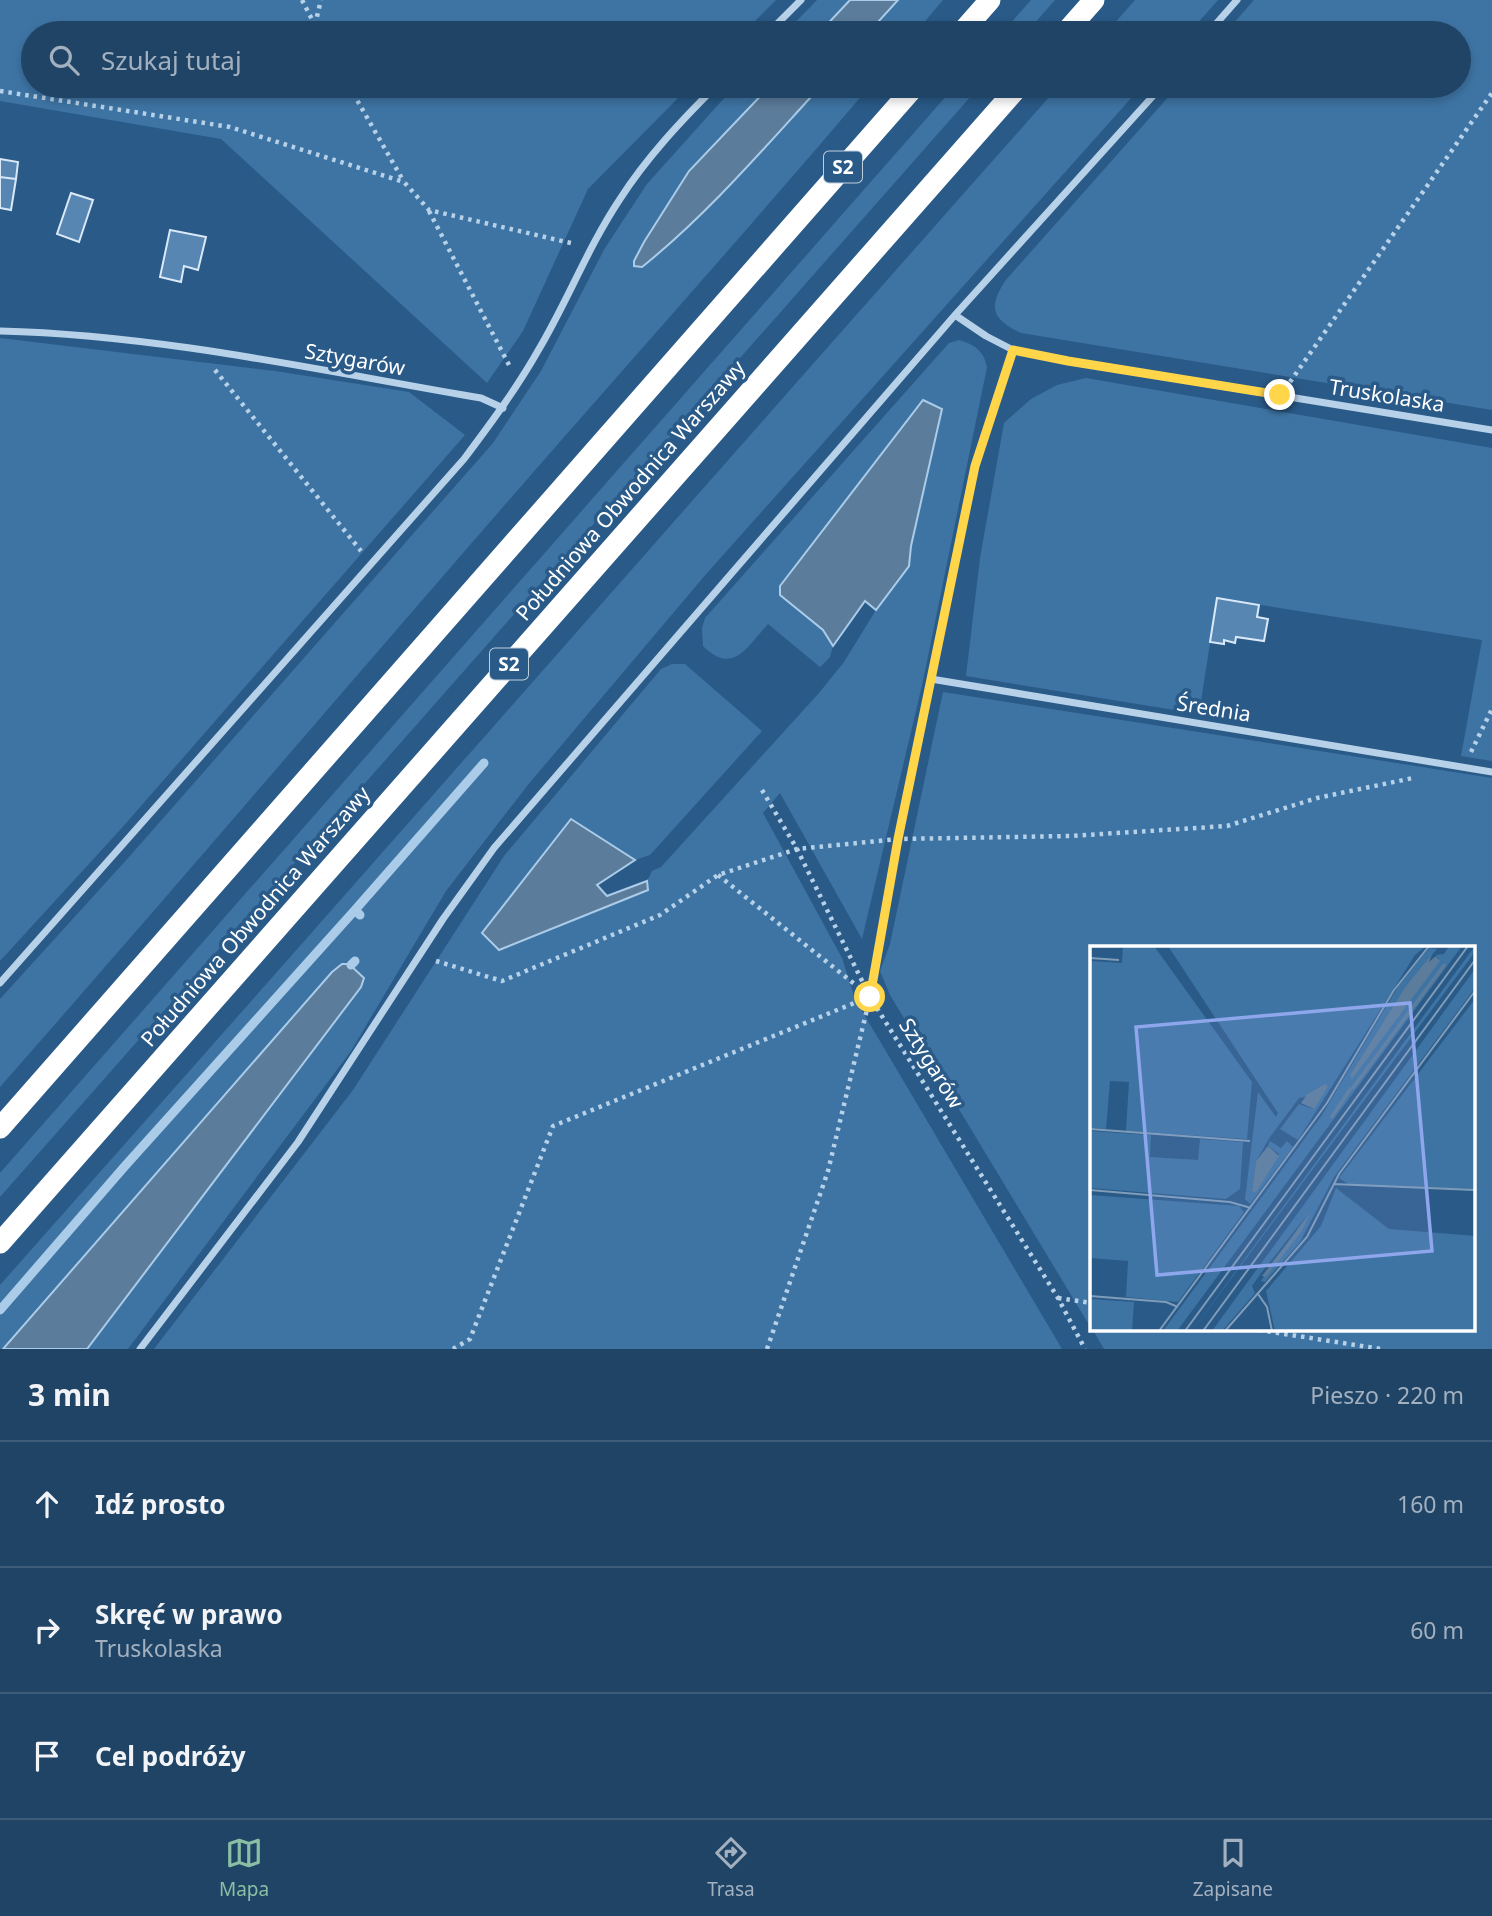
<!DOCTYPE html>
<html lang="pl">
<head>
<meta charset="utf-8">
<style>
  body { margin:0; font-family:"Noto Sans",sans-serif; background:#284b6c; color:#f1f3f6 }
  .stop { position:absolute; width:21px; height:21px; margin:-16px; border:5px solid #ffd54a; border-radius:50%; background:#fff }
  .stop.end { background:#ffd54a; border-color:#fff; box-shadow:0 2px 7px #0008 }
  .list { margin:0; padding:0; list-style:none }
  h2 { display:flex; justify-content:space-between; align-items:center; height:91px; margin:0; padding:0 28px; font-size:30px }
  h2 small { font-size:23px; font-weight:400; color:#a2b0bf }
  .list li { display:grid; grid-template-columns:46px 1fr auto; gap:21px; align-items:center; box-sizing:border-box; height:126px; padding:0 28px; border-top:2px solid #3d5c7a }
  .list b { display:block; font-size:26px; white-space:nowrap }
  .list p { margin:0; font-size:23px; white-space:nowrap; color:#a2b0bf }
  .list em { font-size:23px; font-style:normal; color:#a2b0bf }
  .icon { flex:none; width:38px; height:38px; fill:none; stroke:currentColor; stroke-width:2; stroke-linecap:round; stroke-linejoin:round }
  .map { position:relative; flex:none; width:1492px; height:1349px; overflow:hidden }
  .search { position:absolute; background:#204466; box-shadow:0 4px 10px #0003; left:21px; right:21px; top:21px; height:77px; display:flex; align-items:center; gap:18px; box-sizing:border-box; padding:0 24px; border-radius:38px; color:#a2b0bf; font-size:26px }
  .sheet { height:469px; background:#204466 }
  nav { display:flex; justify-content:space-around; align-items:center; box-sizing:border-box; height:98px; border-top:2px solid #3d5c7a; background:#204466; font-size:19px; color:#a2b0bf }
  nav a { display:grid; justify-items:center; gap:4px }
  nav .on { color:#8abfa5 }
  .map>svg:first-child { display:block }
  .green { fill:#3e74a4 }
  .water { fill:#5b7c9b; stroke:#abcce8; stroke-width:2 }
  .lines { fill:none; stroke-linecap:round; stroke-linejoin:round }
  .stream { stroke:#abcce8; stroke-width:9 }
  .building { fill:#5686b1; stroke:#dae9f7; stroke-width:2 }
  .path { stroke:#b6d1e8; stroke-width:4.5; stroke-dasharray:3.5 5; stroke-linecap:butt }
  .street { stroke:#b6d1e8; stroke-width:7 }
  .highway { stroke:#fff; stroke-width:21 }
  .route { stroke:#ffd54a; stroke-width:9 }
  .labels { text-anchor:middle; dominant-baseline:central; stroke-width:7; stroke-linejoin:round; paint-order:stroke }
  .shield { fill:#2a5a88; stroke:#bfcedb; stroke-width:2 }
  .shield-label { font-size:19px; font-weight:bold; fill:#fff }
  .street-label { font-size:21px; fill:#fff; stroke:#2a5a88 }
  .inset-river { fill:none; stroke:#5b7c9b; stroke-width:3.5 }
  .inset-road { fill:none; stroke:#7f9cb8; stroke-width:2 }
  .view { fill:#8ea6ec; fill-opacity:0.15; stroke:#8ea6ec; stroke-width:3.5 }
  .inset-edge { fill:none; stroke:#fff; stroke-width:3.5 }
</style>
</head>
<body>
<div class="map">
<svg width="1492" height="1349" viewBox="0 0 1492 1349">
  <rect width="100%" height="100%" fill="#2a5a88"/>
  <path class="green" d="M0 0H776L743 33H33V86H690L588 189 523 331 487 383 221 139 0 101Z
    M817 0H850L819 33H785Z
    M898 0H943L915 33H868Z
    M1031 0H1055L1026 33H1002Z
    M1135 0H1218L1189 33H1106Z
    M1254 0H1492V410L1021 333C992 319 988 308 1005 281L1178 86H1459V33H1225Z
    M735 86H770L689 171 644 242 634 261 738 177 821 86H870C741 238 607 387 476 538 317 721 160 905 0 1087V999L129 857 493 443 541 371 605 248 647 184Z
    M955 86H980L0 1197V1173Z
    M1059 86H1142L707 573 527 786 446 891 351 1051 128 1349H87L361 987 342 964 332 972 3 1349H0V1285C354 886 705 485 1059 86Z
    M0 338 275 371 409 392 465 435 120 830 0 961Z
    M959 340C974 344 984 351 987 367L923 681 862 939 780 793 763 813 842 958 855 999 1062 1349H154L353 1090 504 856 661 669 672 664H685L762 731 650 855 635 860 571 820 482 933 499 950 648 890 647 881 652 871 661 867 819 693 844 662 876 610 909 566 911 546 942 408 924 400 780 595 823 630 833 646 830 657 820 667 768 624C747 647 733 676 703 646L702 628 705 618 949 343Z
    M1086 378 1492 448V761L1461 756 1482 640 1217 598 1199 714 966 676 980 558 1004 423 1031 399 1057 385Z
    M943 692 1492 778V1349H1104L1093 1330H1473V948H1091V1328L890 995 880 971 890 944Z"/>
  <path class="water" d="M850 0H898L868 33H819Z
    M770 86H821C764 148 708 214 642 267L634 266V261L644 242 689 171Z
    M923 400 942 409 911 546 909 566 876 610 865 601 833 646 823 630 780 595V586Z
    M571 819 635 860 597 885 607 896 647 881 648 890 499 950 482 933Z
    M342 964H349L364 978 361 987 87 1349H3L332 972Z"/>
  <g class="lines">
    <path class="stream" d="M360 915 355 910 484 763
      M351 965 355 961
      M0 1310 125 1166 355 910"/>
  </g>
  <path class="building" d="M0 159 18 162 16 179 0 177Z
    M0 177 16 179 11 210 0 208Z
    M71 193 93 200 79 242 57 234Z
    M170 230 206 237 198 270 184 266 181 282 160 277Z
    M1217 598 1259 605 1257 617 1268 619 1264 641 1236 637 1235 643 1224 640V644L1210 642Z"/>
  <g class="lines">
    <path class="path" d="M302 0 319 33
      M315 25 321 0
      M349 86 404 182
      M0 91 230 127 404 182 429 210 575 244
      M429 211 509 365
      M215 370 361 551
      M1290 382 1492 93
      M934 664 975 466 1008 364
      M1471 752 1492 709
      M762 790 797 849 870 997 1058 1298 1085 1349
      M718 875 867 994
      M436 961 502 981 660 915 718 875 797 849 898 839 1070 836 1227 826 1317 798 1413 778
      M1058 1298 1091 1303
      M1259 1330 1381 1349
      M453 1349 470 1339 553 1126 869 997
      M767 1349 828 1171 870 997 898 839 928 693"/>
    <path class="street" d="M768 33 801 0
      M1208 33 1237 0
      M955 315 986 336 1013 350 1068 361 1492 430
      M0 331C162 335 322 371 481 398L503 408
      M931 679 1492 772
      M0 983 464 459C491 423 517 388 539 349 568 300 588 247 620 199 647 157 681 121 716 86
      M140 1349 298 1142 443 919 494 848 955 315 1162 86"/>
    <path class="highway" d="M961 33 990 0
      M1065 33 1094 0
      M0 1128 915 86
      M0 1243 1019 86"/>
  </g>
  <g class="lines">
    <path class="route" d="M870 997 898 839 975 466 1013 350 1068 361 1280 395"/>
  </g>
  <g class="labels">
    <g class="shield">
      <rect x="824" y="151.5" width="38" height="31" rx="5"/>
      <rect x="490" y="648.5" width="38" height="31" rx="5"/>
    </g>
    <g class="shield-label">
      <text x="843" y="167">S2</text>
      <text x="509" y="664">S2</text>
    </g>
    <g class="street-label">
      <text transform="translate(355 359) rotate(10)">Sztygarów</text>
      <text transform="translate(1387 395) rotate(9)">Truskolaska</text>
      <text transform="translate(630 490) rotate(-49)">Południowa Obwodnica Warszawy</text>
      <text transform="translate(1214 708) rotate(9)">Średnia</text>
      <text transform="translate(255 916) rotate(-49)">Południowa Obwodnica Warszawy</text>
      <text transform="translate(932 1063) rotate(58)">Sztygarów</text>
    </g>
  </g>
  <g transform="translate(1090 946)">
    <rect width="385" height="385" fill="#2a5a88"/>
    <path d="M33 0H64L162 136 157 193 36 185 39 136 20 135 16 183 0 182V15L32 17ZM78 0H336L325 9 208 194 190 183 209 158 223 163 238 141 209 152 180 191 166 215 162 245 189 208 178 200 180 195 191 202 197 195 203 201 160 258 155 253 168 146 186 171 188 167ZM359 0H372L87 385H73L232 169 309 39 339 2 347 3 315 41 260 129 349 13 346 9 354 8ZM385 0 382 10 102 385 156 311ZM385 23V42L244 231 210 296 175 336 171 335 217 269 171 327 162 340 165 347 132 385H122ZM385 53V243L260 239 249 232ZM0 185 61 189 60 211 108 214 110 193 153 196 150 243 136 253 0 242ZM246 242 299 283 385 290V385H185L176 345 231 280ZM0 249 149 260 154 266 88 356 36 351 38 315 0 312ZM0 353 44 356 42 385H0Z" fill="#3e74a4"/>
    <path d="M342 8 339 16 346 10 350 15 262 133 260 129 315 41ZM235 138 238 141 224 163 211 157 216 150 209 153ZM178 200 189 210 166 246 162 245 166 215ZM221 266 212 285 176 331 172 330Z" fill="#5b7c9b"/>
    <path class="inset-river" d="M262 143 355 18M241 172 261 142"/>
    <path class="inset-road" d="M0 12 29 14M0 183 160 195M243 238 385 244M0 244 140 256 161 262M168 348 177 361 182 385M0 350 76 356 88 361M69 385 237 157 304 44 339 0M95 385 378 0M113 385 385 14M135 385 217 291 249 228 385 45"/>
    <path class="view" d="M320 57 342 305 67 329 46 81Z"/>
    <rect width="385" height="385" class="inset-edge"/>
  </g>
</svg>
<div class="stop" style="left:870px;top:997px"></div>
<div class="stop end" style="left:1280px;top:395px"></div>
<div class="search"><svg class="icon" aria-label="search" viewBox="0 0 24 24"><circle cx="10" cy="10" r="6"/><path d="M15 15l6 6"/></svg>Szukaj tutaj</div>
</div>
<section class="sheet">
<h2>3 min<small>Pieszo · 220 m</small></h2>
<ul class="list">
<li><svg class="icon" aria-label="ahead" viewBox="0 0 24 24"><path d="M12 20V5M6 11l6-6 6 6"/></svg><div><b>Idź prosto</b></div><em>160 m</em></li>
<li><svg class="icon" aria-label="right" viewBox="0 0 24 24"><path d="M7 20v-9h11M14 6l5 5-5 5"/></svg><div><b>Skręć w prawo</b><p>Truskolaska</p></div><em>60 m</em></li>
<li><svg class="icon" aria-label="arrive" viewBox="0 0 24 24"><path d="M6 21V4h12l-3 4 3 4H6"/></svg><div><b>Cel podróży</b></div></li>
</ul>
</section>
<nav>
<a class="on"><svg class="icon" aria-label="map" viewBox="0 0 24 24"><path d="M3 6l6-2 6 2 6-2v14l-6 2-6-2-6 2zM9 4v14M15 6v14"/></svg>Mapa</a>
<a><svg class="icon" aria-label="directions" viewBox="0 0 24 24"><path d="M12 3l9 9-9 9-9-9zM9 14v-3h6M13 9l2 2-2 2"/></svg>Trasa</a>
<a><svg class="icon" aria-label="saved" viewBox="0 0 24 24"><path d="M7 4h10v16l-5-4-5 4z"/></svg>Zapisane</a>
</nav>
</body>
</html>
